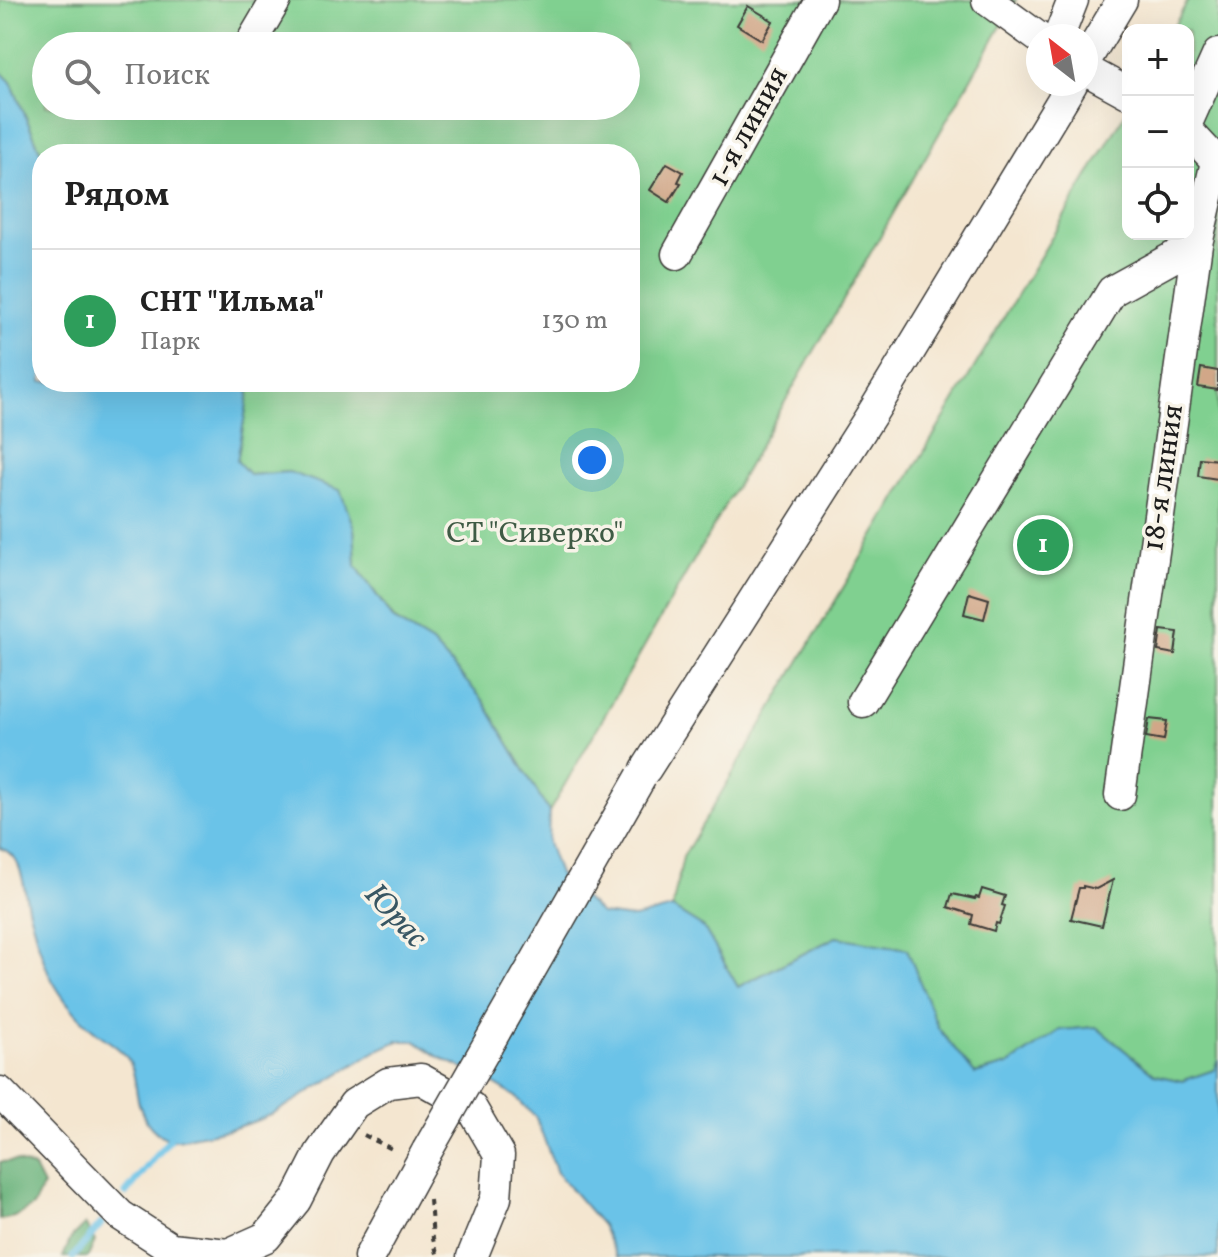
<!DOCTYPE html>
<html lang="ru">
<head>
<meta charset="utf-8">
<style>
  body { margin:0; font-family:Vollkorn,serif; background:#f2f2f2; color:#222 }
  .controls { position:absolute; right:24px; top:24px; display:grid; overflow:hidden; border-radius:16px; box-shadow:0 8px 32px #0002 }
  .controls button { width:72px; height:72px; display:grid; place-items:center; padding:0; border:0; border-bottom:2px solid #e0e0e0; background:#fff; color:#222; font:40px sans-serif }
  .compass { position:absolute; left:1026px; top:24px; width:72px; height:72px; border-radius:50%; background:#fff; box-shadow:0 8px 32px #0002; rotate:329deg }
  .you { position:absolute; left:592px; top:460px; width:28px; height:28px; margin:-20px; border:6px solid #fff; border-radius:50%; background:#1a73e8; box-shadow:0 0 0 12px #1a73e833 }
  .badge { display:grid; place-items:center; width:52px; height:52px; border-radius:50%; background:#2563eb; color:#fff; font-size:26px; font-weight:700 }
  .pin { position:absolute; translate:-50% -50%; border:4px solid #fff; box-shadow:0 2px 8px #0006 }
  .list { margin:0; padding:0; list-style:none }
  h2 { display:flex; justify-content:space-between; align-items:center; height:104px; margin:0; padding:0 32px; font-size:34px }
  h2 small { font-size:26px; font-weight:400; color:#767676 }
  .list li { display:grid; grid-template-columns:52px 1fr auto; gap:24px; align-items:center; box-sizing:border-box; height:144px; padding:0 32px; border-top:2px solid #e0e0e0 }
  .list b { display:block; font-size:30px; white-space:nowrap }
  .list p { margin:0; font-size:26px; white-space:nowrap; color:#767676 }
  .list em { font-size:26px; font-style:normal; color:#767676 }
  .icon { flex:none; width:44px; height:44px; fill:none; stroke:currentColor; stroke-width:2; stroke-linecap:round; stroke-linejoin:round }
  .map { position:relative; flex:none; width:1218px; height:1257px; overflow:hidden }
  .search { position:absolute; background:#fff; box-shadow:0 8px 32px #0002; left:32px; top:32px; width:608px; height:88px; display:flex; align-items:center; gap:20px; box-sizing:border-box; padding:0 28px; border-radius:44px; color:#767676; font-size:30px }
  .panel { position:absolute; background:#fff; box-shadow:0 8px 32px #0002; left:32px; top:144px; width:608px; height:248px; border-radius:32px }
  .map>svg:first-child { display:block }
  .green { fill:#80d090; stroke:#4e7656; stroke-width:2; fill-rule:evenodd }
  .forest { fill:#68b27a; stroke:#42674b; stroke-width:2 }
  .water { fill:#6bc3e8; stroke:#447082; stroke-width:2 }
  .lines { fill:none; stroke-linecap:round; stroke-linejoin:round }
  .stream { stroke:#6bc3e8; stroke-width:7 }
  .building { fill:#d1a788 }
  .minor-casing { stroke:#3c3a37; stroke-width:33 }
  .path { stroke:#3c3a37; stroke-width:4; stroke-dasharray:6 6; stroke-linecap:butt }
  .minor { stroke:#fff; stroke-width:30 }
  .minor-bridge-casing { stroke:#3c3a37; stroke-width:33; stroke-linecap:butt }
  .minor-bridge { stroke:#fff; stroke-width:30 }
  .labels { text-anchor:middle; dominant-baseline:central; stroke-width:7; stroke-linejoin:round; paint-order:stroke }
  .street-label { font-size:30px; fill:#1c1c1c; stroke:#f7f3e8 }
  .park-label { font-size:30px; fill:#3f5b45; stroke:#f7f3e8 }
  .water-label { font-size:32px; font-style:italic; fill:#385663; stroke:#f7f3e8 }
</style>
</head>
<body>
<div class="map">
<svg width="1218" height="1257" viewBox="0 0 1218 1257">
  <rect width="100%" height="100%" fill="#f7f3e8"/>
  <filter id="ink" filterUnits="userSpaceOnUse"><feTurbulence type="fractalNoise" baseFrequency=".0125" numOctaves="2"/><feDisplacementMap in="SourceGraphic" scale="16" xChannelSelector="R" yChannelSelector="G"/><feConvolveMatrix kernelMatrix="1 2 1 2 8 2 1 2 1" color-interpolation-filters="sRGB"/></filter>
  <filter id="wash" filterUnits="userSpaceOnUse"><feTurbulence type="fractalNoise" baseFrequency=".006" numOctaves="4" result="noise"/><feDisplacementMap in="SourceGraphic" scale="32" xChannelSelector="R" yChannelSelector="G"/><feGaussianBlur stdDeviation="1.8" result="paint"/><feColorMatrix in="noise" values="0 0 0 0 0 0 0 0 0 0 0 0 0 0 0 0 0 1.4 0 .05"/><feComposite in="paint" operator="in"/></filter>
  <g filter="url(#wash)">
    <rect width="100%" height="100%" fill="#f4e6d0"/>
    <path class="green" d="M0 0H1016L549 812 483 700 432 643 395 620 356 566 354 528 289 472 249 475 237 461 249 392 243 382H630V154L42 155 11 82 0 71ZM46 46H626V106H46Z
      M1188 0H1218V1060L1214 1070 1182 1081 1155 1075 1096 1027 1060 1030 1008 1065 975 1074 938 1028 906 949 836 937 738 987 704 928 672 908 683 857 1128 109V234H1188V30H1172Z"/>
    <path class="forest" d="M16 1161 34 1168 43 1186 33 1206 14 1217 0 1220V1162Z
      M85 1224 95 1241 88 1257H63L71 1238Z"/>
    <path class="water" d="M0 71 11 82 42 155V382H243L249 392 237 461 250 475 289 472 340 490 354 528 356 566 394 620 432 643 483 700 549 812 548 843 559 874 601 914 634 918 672 908 704 928 738 987 836 937 907 949 938 1028 975 1074 1008 1065 1060 1030 1096 1027 1155 1075 1182 1081 1214 1070 1218 1060V1257H617L602 1225 557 1173 536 1118 516 1097 489 1081 439 1057 415 1041H398L378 1050 273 1114C248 1125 223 1132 196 1136 189 1137 180 1141 172 1140 156 1136 145 1123 140 1107 134 1090 137 1070 125 1055 117 1046 105 1039 96 1032 75 1016 54 989 45 964 39 947 34 929 29 911 23 890 25 856 0 848Z"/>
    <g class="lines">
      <path class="stream" d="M126 1193 170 1139
        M73 1257 101 1224"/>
    </g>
    <g id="blocks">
      <path class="building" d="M748 6 773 21 762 40 737 25Z
        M667 163 683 172 678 182 681 183 669 202 650 190Z
        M1201 368 1218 371V390L1198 387Z
        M1200 458 1218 460V479L1198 476Z
        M969 593 989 599 984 619 964 614Z
        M1161 630 1178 632 1175 654 1158 651Z
        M1149 719 1167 721 1164 740 1146 737Z
        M1113 880 1102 926 1071 919 1079 888H1083V886L1096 889Z
        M982 889 1005 896 1002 905 1005 906 999 924 996 923 994 931 971 924 973 915 948 907 952 894 975 899 976 897 979 898Z"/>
    </g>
  </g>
  <g filter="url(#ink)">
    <use href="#blocks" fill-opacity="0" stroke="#3c3a37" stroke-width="2"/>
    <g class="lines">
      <g class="minor-casing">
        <path id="minor" d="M987 0 1038 37
          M1059 36 1073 0
          M249 46 276 0
          M1086 60 1122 0
          M1086 70 1128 93
          M1188 121 1218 54
          M1188 131 1218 163
          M677 254 820 0
          M863 702 1112 291 1197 244
          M646 769 873 412 1072 84
          M1120 795 1197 244 1216 162
          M0 1092 120 1215 171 1248 228 1254 266 1237 296 1200 320 1153 354 1104 388 1083 421 1079 471 1107 499 1155 496 1198 472 1257
          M369 1257 427 1151"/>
      </g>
      <path class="path" d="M364 1135 396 1151
        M430 1200 433 1239 438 1257"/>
      <use href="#minor" class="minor"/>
      <g class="minor-bridge-casing">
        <path id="minor-bridge" d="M427 1151 641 777"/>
      </g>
      <use href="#minor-bridge" class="minor-bridge"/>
    </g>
  </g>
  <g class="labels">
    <g class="street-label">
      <text transform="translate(749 127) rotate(-61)">1-я линия</text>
      <text transform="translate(1164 478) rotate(-82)">18-я линия</text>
    </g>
    <g class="park-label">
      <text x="535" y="534">СТ "Сиверко"</text>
    </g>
    <g class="water-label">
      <text transform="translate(395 917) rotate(47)">Юрас</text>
    </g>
  </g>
</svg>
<div class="controls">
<button>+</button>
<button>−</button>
<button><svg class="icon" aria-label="locate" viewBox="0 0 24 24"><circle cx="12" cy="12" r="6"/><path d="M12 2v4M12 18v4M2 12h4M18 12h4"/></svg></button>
</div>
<svg class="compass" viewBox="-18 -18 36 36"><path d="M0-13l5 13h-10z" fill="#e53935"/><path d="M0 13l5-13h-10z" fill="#767676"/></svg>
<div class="you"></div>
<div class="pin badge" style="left:1043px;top:545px;background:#2e9e5b">1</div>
<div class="search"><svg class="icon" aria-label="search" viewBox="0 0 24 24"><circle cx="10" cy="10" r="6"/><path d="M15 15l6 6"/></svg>Поиск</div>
<section class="panel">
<h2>Рядом<small></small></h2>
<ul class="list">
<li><span class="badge" style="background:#2e9e5b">1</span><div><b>СНТ &quot;Ильма&quot;</b><p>Парк</p></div><em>130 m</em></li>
</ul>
</section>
</div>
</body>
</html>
